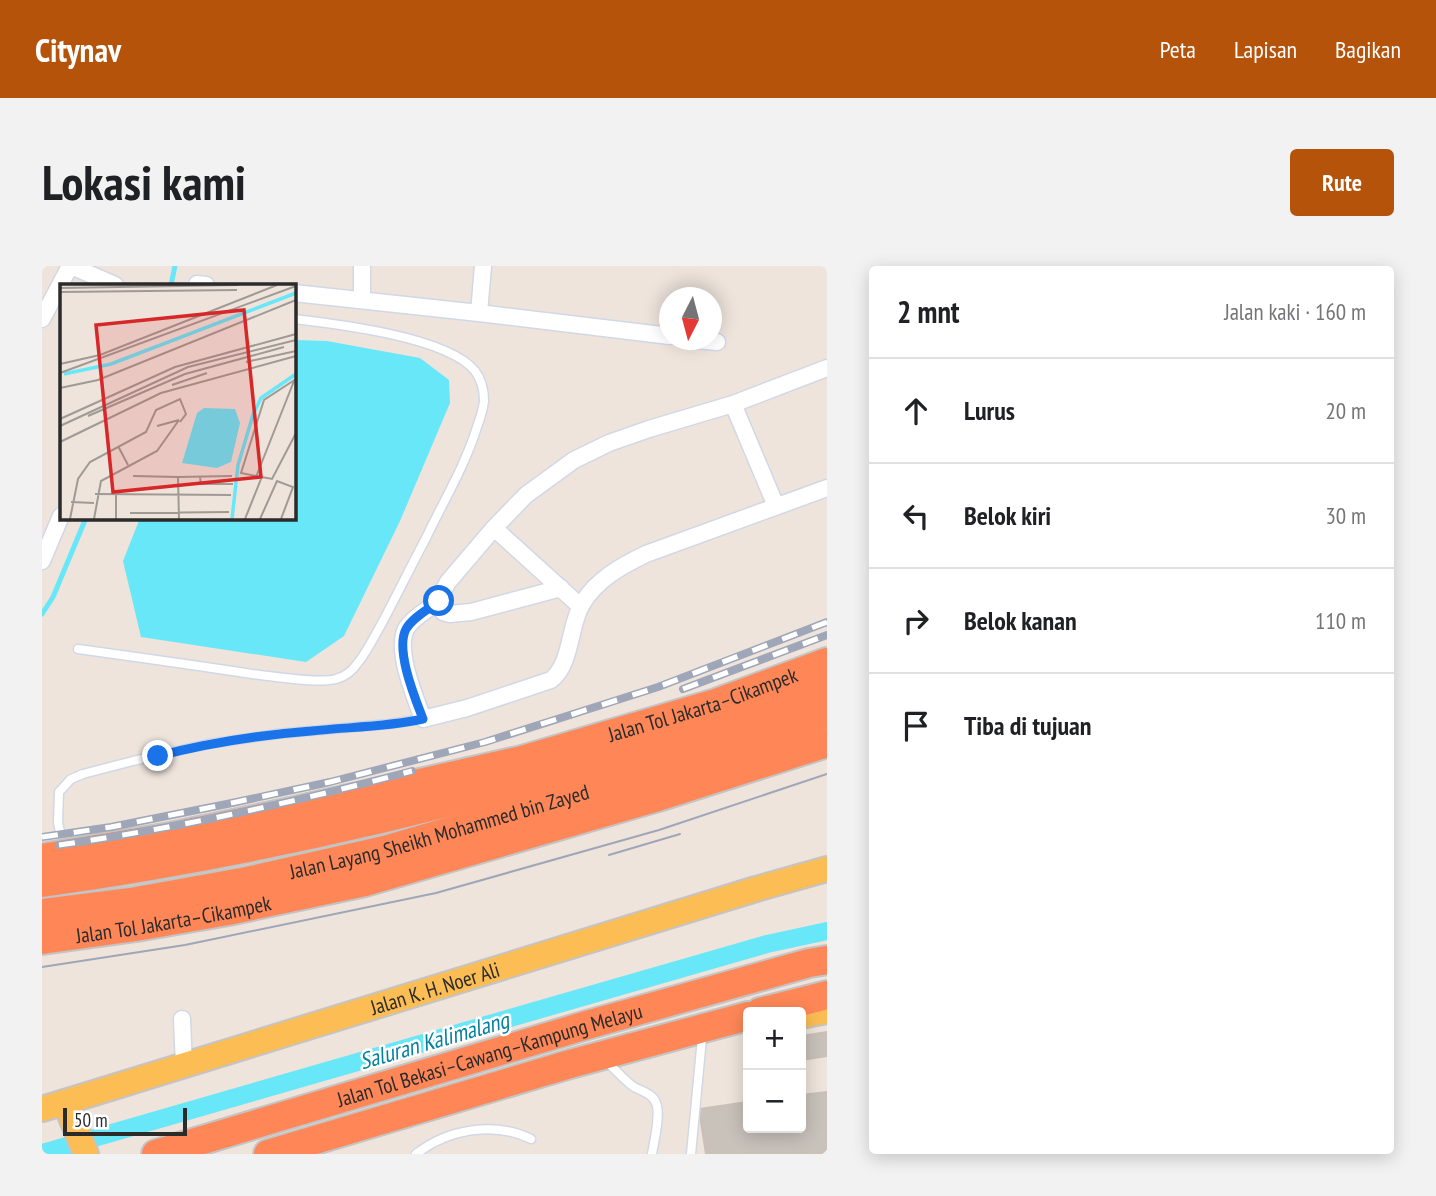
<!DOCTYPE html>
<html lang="id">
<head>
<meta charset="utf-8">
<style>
  body { margin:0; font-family:"PT Sans Narrow",sans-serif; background:#f2f2f2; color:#202124 }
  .controls { position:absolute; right:21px; bottom:21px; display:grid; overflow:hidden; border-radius:7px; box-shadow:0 4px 18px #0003 }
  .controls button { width:63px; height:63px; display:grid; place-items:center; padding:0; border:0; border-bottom:2px solid #e0e0e0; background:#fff; color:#202124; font:35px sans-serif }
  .compass { position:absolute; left:617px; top:21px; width:63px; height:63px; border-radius:50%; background:#fff; box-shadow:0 4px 18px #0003; rotate:186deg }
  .scale { position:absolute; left:21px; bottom:18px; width:124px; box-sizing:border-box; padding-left:7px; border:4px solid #2b2b2b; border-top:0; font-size:19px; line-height:24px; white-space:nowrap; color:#2b2b2b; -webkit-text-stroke:5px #fff; paint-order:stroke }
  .stop { position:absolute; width:21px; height:21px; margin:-16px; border:5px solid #1a73e8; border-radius:50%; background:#fff }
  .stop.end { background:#1a73e8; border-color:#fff; box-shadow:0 2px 7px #0008 }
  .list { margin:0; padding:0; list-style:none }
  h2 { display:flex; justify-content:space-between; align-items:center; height:91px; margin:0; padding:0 28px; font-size:30px }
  h2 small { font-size:23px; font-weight:400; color:#757577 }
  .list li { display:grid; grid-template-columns:46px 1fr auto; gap:21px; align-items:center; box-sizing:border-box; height:105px; padding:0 28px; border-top:2px solid #e0e0e0 }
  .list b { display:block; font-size:26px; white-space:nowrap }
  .list em { font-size:23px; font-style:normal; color:#757577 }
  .icon { flex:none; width:38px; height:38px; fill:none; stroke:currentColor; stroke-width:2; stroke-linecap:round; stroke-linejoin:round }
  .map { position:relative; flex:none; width:785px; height:888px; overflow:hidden; border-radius:7px }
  header { display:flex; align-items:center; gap:42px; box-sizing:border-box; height:98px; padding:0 35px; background:#b45309; color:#fff }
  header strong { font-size:33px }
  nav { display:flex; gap:38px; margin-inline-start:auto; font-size:24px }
  .intro { display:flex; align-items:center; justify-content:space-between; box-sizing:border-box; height:168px; padding:0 42px }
  h1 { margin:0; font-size:49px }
  .button { padding:18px 32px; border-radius:7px; background:#b45309; color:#fff; font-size:24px; font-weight:700 }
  main { display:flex; gap:42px; padding:0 42px }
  aside { flex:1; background:#fff; border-radius:7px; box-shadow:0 4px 18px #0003 }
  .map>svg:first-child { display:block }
  .water { fill:#67e7f8 }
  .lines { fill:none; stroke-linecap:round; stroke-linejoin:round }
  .stream { stroke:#67e7f8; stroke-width:5 }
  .canal { stroke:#67e7f8; stroke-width:18 }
  .building { fill:#c9c2bb; stroke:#cac0b6; stroke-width:2 }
  .lane-casing { stroke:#d1d8e5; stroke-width:11 }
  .street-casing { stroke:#d1d8e5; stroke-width:19 }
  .primary-casing { stroke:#c4c4c4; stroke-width:28 }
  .highway-casing { stroke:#c4c4c4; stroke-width:32 }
  .lane { stroke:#fff; stroke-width:8 }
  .street { stroke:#fff; stroke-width:16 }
  .primary { stroke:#fcbd54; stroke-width:24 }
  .highway { stroke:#ff8757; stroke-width:28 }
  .tram { stroke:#9ea6b7; stroke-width:2 }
  .rail-casing { stroke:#9ea6b7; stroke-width:8 }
  .rail { stroke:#fff; stroke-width:5; stroke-dasharray:16; stroke-linecap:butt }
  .route { stroke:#1a73e8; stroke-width:9 }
  .labels { text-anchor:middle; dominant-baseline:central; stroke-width:5; stroke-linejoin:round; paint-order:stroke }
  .street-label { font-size:21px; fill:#2b2b2b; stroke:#fff }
  .water-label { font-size:23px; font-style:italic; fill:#0481a0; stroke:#fff }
  .inset-river { fill:none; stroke:#67e7f8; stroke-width:3.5 }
  .inset-road { fill:none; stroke:#a09a95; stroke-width:2 }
  .view { fill:#d62828; fill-opacity:0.15; stroke:#d62828; stroke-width:3.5 }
  .inset-edge { fill:none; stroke:#2b2b2b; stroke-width:3.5 }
</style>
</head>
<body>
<header>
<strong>Citynav</strong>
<nav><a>Peta</a><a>Lapisan</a><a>Bagikan</a></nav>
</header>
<div class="intro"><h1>Lokasi kami</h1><a class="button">Rute</a></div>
<main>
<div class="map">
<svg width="785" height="888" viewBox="0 0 785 888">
  <rect width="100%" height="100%" fill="#eee4dc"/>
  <path class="water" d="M252 74 285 75 378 92 407 114 408 137 358 255 302 370 264 396 99 371 81 295 98 252H252Z"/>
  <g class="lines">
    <path class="stream" d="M129 19 133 0
      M0 348 11 331 44 252"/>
    <path class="canal" d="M0 887 725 678 785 665"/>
  </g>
  <path class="building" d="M785 766V790L759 794V770Z
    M785 826V888H664L657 843 706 836V862H759V829Z"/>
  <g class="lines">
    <g class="lane-casing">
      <path id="lane" d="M36 383C94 391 152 399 210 408 230 410 276 418 294 413 302 411 310 405 315 398 325 386 332 371 340 357 355 329 369 300 384 272 401 236 423 200 435 161 438 153 441 144 442 135 442 125 439 113 433 105 406 71 295 58 252 53
        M18 566 16 556 17 526 29 513 41 508 91 495 166 478 234 468 347 458 381 453
        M567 798C575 805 583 815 592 821 600 825 611 828 614 837 619 848 612 876 610 888
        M374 888C406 863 452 855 489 873
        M649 888 660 772"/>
    </g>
    <g class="street-casing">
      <path id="street" d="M29 0 73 19
        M320 0V34
        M441 0 437 47 628 70
        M155 18 164 19
        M252 27 437 47
        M0 53 28 0
        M655 74 675 76
        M691 138 734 240
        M452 262 538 340
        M0 295 19 250
        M519 322 429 346 408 348 401 346 398 341V331L406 316 452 262 484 229 532 194 567 177 607 163 691 138 785 102
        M397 335C387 343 371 351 364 363 353 384 373 431 381 453L425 442 509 414C530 398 527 359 540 338 554 314 579 300 604 288L785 222
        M140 753 142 800"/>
    </g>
    <g class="primary-casing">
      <g id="primary">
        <path d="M759 750 785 745"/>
        <path d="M23 836 44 888"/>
        <path id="s1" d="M0 843 714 623 785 603"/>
      </g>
    </g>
    <g class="highway-casing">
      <g id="highway">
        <path id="s2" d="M0 592 128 571 249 546 480 494 674 437 785 396"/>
        <path d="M0 617C267 579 532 512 785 419"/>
        <path id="s3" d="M0 647 89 636 205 615 343 584 613 505 785 448"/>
        <path id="s4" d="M0 674 94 661 186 645 323 616 616 531 785 477"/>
        <path d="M718 746 785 729"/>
        <path id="s5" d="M114 888 545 759 767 697 785 694"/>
        <path d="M226 888 528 798 706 750"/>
      </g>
    </g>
    <use href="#lane" class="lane"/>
    <use href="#street" class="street"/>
    <use href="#primary" class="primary"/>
    <use href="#highway" class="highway"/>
    <path class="tram" d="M567 589 638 568
      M0 701 143 679 394 627 617 564 785 508"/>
    <g class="rail-casing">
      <path id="rail" d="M641 423 785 369
        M0 571 69 561 185 538 288 516 443 476 616 421 785 356
        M17 579C136 562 254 536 370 505"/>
    </g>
    <use href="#rail" class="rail"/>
  </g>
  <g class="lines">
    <path class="route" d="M116 490C166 477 218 469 269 465 306 461 345 461 381 453 373 432 353 384 364 363 371 351 387 343 397 335"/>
  </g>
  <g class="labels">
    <g class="street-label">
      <text stroke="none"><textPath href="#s2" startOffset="679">Jalan Tol Jakarta–Cikampek</textPath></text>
      <text stroke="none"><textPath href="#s3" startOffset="406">Jalan Layang Sheikh Mohammed bin Zayed</textPath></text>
      <text stroke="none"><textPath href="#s4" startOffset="133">Jalan Tol Jakarta–Cikampek</textPath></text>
      <text stroke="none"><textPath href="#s1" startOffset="411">Jalan K. H. Noer Ali</textPath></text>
      <text stroke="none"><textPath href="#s5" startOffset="348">Jalan Tol Bekasi–Cawang–Kampung Melayu</textPath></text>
    </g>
    <g class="water-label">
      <text transform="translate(392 774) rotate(-16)">Saluran Kalimalang</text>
    </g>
  </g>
  <g transform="translate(18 18)">
    <rect width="236" height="236" fill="#eee4dc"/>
    <path d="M144 124 175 125 180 139 171 178 157 184 122 179 137 129Z" fill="#67e7f8"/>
    <path class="inset-river" d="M4 90 51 80 236 9M172 235 178 181 193 131 201 114 236 90"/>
    <path class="inset-road" d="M0 4 179 1M0 8 177 6M186 78 236 67M0 80 40 71 217 1M0 89 236 2M236 95 204 116 181 189 212 195 236 149M112 101 147 89M0 104 38 96 236 16M28 132 125 90 224 63M0 135 115 83 236 50M0 142 128 83 236 56M97 142 119 136M0 158 101 109 236 72M58 162 68 181M73 192 118 193 119 235M118 193 172 192M140 193 141 200H173M196 193 234 97M35 210 171 211M11 218 34 219M70 229 169 228M10 235 18 195 30 178 86 148 96 126 120 115 126 130 120 138M34 235 41 197 97 167 119 136M56 235V210M185 235 201 195M200 235 217 197 233 203 221 235"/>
    <path class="view" d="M184 26 201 193 53 208 36 41Z"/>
    <rect width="236" height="236" class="inset-edge"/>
  </g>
</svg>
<div class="controls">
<button>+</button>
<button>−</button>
</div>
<svg class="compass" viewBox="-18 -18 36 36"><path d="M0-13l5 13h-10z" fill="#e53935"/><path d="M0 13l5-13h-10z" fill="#757577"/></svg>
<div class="scale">50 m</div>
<div class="stop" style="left:397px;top:335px"></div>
<div class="stop end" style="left:116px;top:490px"></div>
</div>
<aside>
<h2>2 mnt<small>Jalan kaki · 160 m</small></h2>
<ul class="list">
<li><svg class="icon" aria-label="ahead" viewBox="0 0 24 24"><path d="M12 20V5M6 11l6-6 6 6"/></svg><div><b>Lurus</b></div><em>20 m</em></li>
<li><svg class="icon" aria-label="left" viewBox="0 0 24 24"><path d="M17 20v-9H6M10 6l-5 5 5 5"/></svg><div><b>Belok kiri</b></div><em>30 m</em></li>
<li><svg class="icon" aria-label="right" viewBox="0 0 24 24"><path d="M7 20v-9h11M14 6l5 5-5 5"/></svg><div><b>Belok kanan</b></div><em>110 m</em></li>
<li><svg class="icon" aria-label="arrive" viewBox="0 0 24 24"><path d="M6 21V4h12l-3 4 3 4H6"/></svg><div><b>Tiba di tujuan</b></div></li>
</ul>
</aside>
</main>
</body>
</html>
